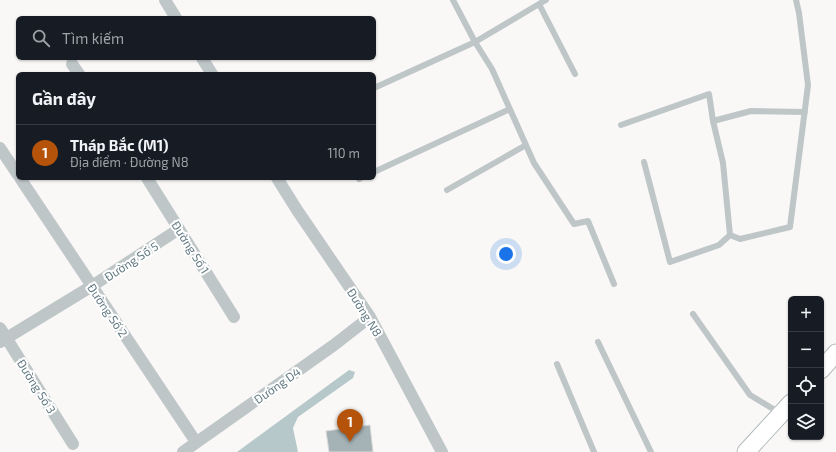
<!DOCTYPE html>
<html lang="vi">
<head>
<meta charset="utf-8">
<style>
  body { margin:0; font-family:"Exo 2",sans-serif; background:#242831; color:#f1f3f6 }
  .controls { position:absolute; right:12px; bottom:12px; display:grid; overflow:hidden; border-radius:6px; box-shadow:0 1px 3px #0004 }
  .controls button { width:36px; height:36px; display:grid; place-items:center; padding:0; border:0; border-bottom:1px solid #363941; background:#171b24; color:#f1f3f6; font:20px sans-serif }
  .you { position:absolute; left:506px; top:254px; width:14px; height:14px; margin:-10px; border:3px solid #fff; border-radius:50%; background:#1a73e8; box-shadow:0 0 0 6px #1a73e833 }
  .badge { display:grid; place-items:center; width:26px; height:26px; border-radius:50%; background:#b45309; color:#fff; font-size:13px; font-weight:700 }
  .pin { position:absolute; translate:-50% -33px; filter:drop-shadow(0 1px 2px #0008) }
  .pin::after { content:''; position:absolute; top:21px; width:14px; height:12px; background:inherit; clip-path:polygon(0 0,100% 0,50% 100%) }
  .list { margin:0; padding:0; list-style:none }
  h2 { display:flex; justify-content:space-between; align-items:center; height:52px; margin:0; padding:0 16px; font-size:17px }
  h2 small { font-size:13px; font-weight:400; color:#9ea1a6 }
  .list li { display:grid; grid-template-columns:26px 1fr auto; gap:12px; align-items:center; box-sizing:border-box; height:56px; padding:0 16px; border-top:1px solid #363941 }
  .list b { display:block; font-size:15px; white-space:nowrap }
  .list p { margin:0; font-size:13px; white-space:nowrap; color:#9ea1a6 }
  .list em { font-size:13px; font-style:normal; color:#9ea1a6 }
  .icon { flex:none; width:22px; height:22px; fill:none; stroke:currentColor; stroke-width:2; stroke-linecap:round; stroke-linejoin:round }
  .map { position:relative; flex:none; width:836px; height:452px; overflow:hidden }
  .search { position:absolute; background:#171b24; box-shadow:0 1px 3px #0004; left:16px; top:16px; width:360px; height:44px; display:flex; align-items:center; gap:10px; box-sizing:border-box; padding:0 14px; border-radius:6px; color:#9ea1a6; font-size:15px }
  .panel { position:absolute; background:#171b24; box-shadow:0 1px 3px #0004; left:16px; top:72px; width:360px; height:108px; border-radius:6px }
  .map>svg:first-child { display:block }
  .water { fill:#b7c8ca }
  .building { fill:#a6b3b6; stroke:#dbdad8 }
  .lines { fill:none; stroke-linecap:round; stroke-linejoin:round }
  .secondary-casing { stroke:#b1babd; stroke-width:19 }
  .lane { stroke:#bfc6c8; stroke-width:6 }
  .street { stroke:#bfc6c8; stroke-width:12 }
  .secondary { stroke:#fff; stroke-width:17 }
  .labels { text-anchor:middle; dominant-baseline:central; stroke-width:4; stroke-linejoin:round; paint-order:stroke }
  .street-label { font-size:12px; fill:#627a83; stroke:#fff }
</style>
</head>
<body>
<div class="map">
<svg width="836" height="452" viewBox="0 0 836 452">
  <rect width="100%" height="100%" fill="#f9f8f6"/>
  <path class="water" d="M349 370 355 372 353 378 298 417 293 428 298 452H237Z"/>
  <path class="building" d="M370 425 373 452H329L326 431Z"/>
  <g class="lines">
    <g class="secondary-casing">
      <path id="secondary" d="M821 370 836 353
        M746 452 791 403"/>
    </g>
    <path class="lane" d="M453 0 475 42 492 69 534 163 574 224 588 221 614 284
      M546 0 539 4 575 74
      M374 88 475 42 539 4
      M713 121 751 111 805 112
      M621 125 709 94 713 121 723 163 730 235 740 239 790 227 808 85 799 13 796 0
      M644 162 670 262 719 245 730 235
      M374 172 510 109
      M359 179 361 178
      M447 190 526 145
      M693 314 750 395 780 413
      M598 342 651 452
      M557 364 594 452"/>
    <path class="street" d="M165 0 176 18
      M202 58 212 74
      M72 64 79 74
      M0 148 18 175
      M20 178 196 442
      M147 178 234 317
      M277 178 297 210 370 317 442 452
      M0 328 73 444
      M0 342 92 286 179 229
      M183 452 334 345 370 317"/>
    <use href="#secondary" class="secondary"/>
  </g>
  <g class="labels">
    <g class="street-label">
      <text transform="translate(191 247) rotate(58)">Đường Số 1</text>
      <text transform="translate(131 261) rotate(-33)">Đường Số 5</text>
      <text transform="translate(108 310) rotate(56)">Đường Số 2</text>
      <text transform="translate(365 312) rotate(58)">Đường N8</text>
      <text transform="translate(277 385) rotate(-35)">Đường D4</text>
      <text transform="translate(37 386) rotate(58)">Đường Số 3</text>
    </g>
  </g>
</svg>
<div class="controls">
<button>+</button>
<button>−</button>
<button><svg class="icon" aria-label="locate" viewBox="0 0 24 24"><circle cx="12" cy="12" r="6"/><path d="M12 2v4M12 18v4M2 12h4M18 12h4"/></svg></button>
<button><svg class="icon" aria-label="layers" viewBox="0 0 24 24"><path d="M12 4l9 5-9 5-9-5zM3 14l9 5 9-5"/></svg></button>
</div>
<div class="you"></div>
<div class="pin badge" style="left:350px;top:442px">1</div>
<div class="search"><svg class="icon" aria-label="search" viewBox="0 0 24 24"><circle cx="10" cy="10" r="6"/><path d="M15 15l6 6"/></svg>Tìm kiếm</div>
<section class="panel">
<h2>Gần đây<small></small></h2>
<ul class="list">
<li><span class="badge">1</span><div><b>Tháp Bắc (M1)</b><p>Địa điểm · Đường N8</p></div><em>110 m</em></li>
</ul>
</section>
</div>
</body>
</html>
